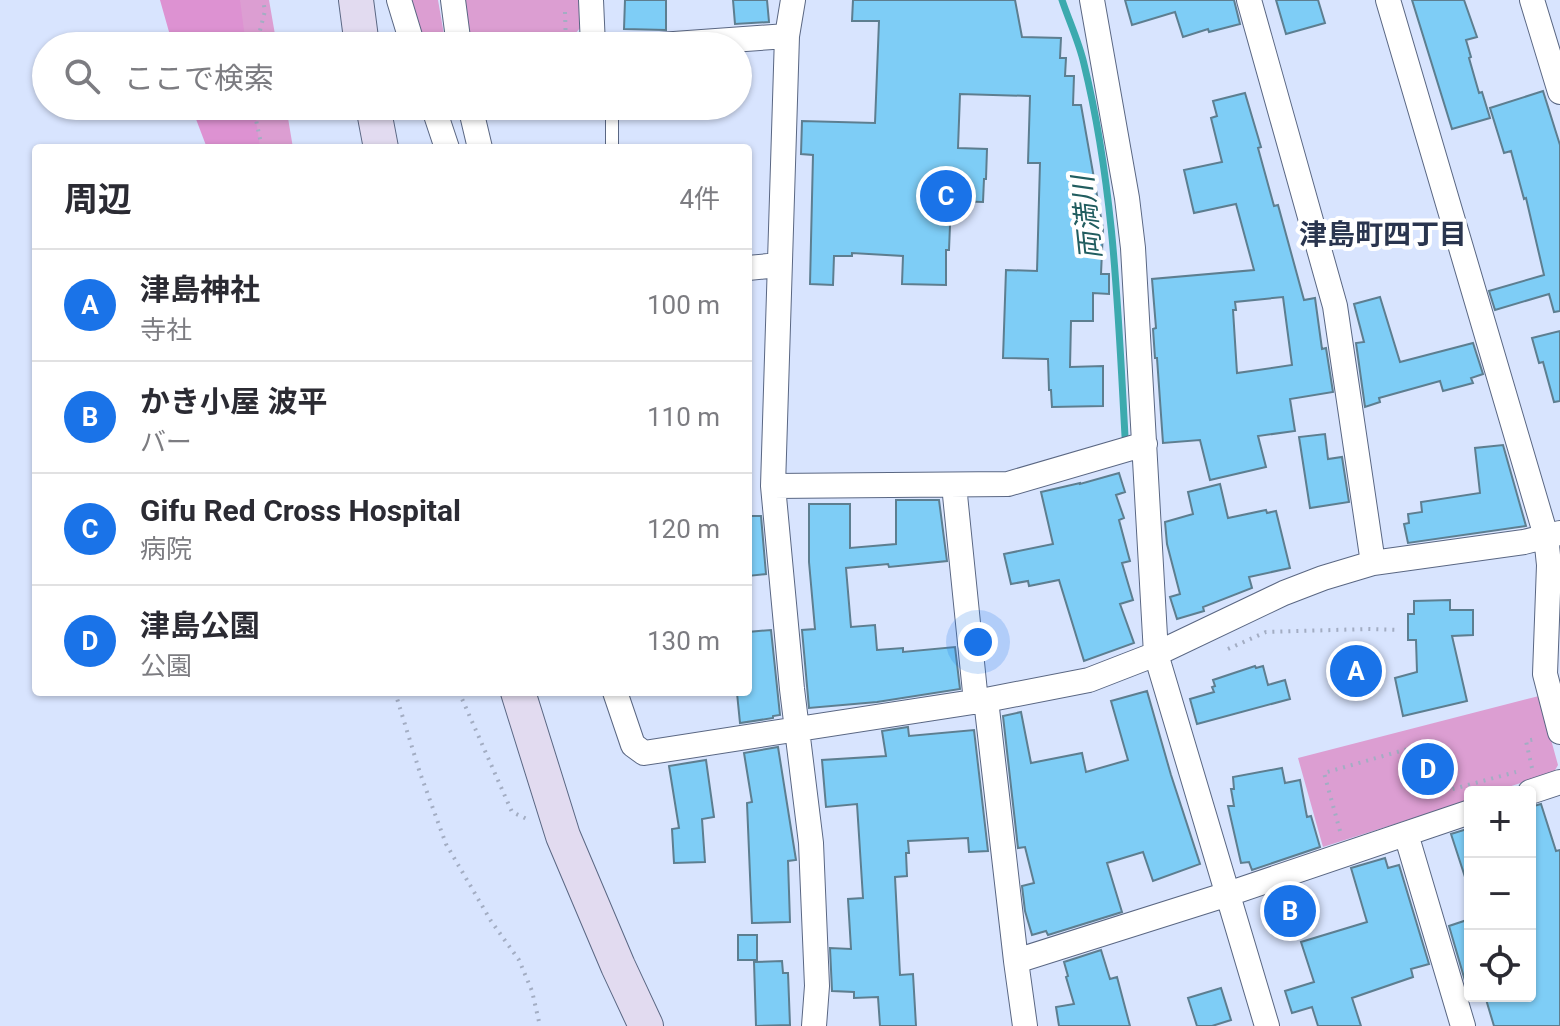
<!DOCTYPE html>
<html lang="ja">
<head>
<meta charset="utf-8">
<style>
  body { margin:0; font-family:Roboto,"Noto Sans JP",sans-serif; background:#f7f7f7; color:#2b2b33 }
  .controls { position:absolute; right:24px; bottom:24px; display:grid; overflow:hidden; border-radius:8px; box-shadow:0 2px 6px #0004 }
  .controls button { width:72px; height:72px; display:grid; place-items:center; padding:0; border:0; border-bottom:2px solid #e1e1e2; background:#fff; color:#2b2b33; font:40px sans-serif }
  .you { position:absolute; left:978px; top:642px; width:28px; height:28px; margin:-20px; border:6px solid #fff; border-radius:50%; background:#1a73e8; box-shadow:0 0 0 12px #1a73e833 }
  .badge { display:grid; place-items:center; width:52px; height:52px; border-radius:50%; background:#1a73e8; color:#fff; font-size:26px; font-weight:700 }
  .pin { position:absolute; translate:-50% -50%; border:4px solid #fff; box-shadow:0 2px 8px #0006 }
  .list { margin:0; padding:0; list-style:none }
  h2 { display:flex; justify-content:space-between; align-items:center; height:104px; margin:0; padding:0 32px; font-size:34px }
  h2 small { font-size:26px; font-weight:400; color:#7c7c81 }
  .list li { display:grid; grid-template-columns:52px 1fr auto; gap:24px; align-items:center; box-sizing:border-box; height:112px; padding:0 32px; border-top:2px solid #e1e1e2 }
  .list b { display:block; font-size:30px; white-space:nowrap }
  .list p { margin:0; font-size:26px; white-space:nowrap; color:#7c7c81 }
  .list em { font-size:26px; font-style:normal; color:#7c7c81 }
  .icon { flex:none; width:44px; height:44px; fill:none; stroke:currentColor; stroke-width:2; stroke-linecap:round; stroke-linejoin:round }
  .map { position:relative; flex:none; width:1560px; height:1026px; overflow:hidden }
  .search { position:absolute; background:#fff; box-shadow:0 2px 6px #0004; left:32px; top:32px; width:720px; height:88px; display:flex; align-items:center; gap:20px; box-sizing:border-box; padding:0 28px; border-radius:44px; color:#7c7c81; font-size:30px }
  .panel { position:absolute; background:#fff; box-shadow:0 2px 6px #0004; left:32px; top:144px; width:720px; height:552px; border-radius:8px }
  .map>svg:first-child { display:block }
  .green { fill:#dc9ed2 }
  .forest { fill:#dd92d2 }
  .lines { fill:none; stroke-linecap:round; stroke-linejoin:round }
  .stream { stroke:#3caaae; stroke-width:7 }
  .building { fill:#7ecdf6; stroke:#5d7e90; stroke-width:2; fill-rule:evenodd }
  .lane-casing { stroke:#5a6783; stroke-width:14 }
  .street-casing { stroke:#5a6783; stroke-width:26 }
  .secondary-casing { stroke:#5a6783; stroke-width:36 }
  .path { stroke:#a3adc3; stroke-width:4; stroke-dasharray:2 6; stroke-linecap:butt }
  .lane { stroke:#fff; stroke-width:12 }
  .street { stroke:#fff; stroke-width:24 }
  .secondary { stroke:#e2dbf0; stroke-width:34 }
  .labels { text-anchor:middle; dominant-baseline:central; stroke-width:8; stroke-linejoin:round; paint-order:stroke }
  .water-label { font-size:28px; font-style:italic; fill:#215d5f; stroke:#fff }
  .neighbourhood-label { font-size:28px; font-weight:bold; fill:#2a354e; stroke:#fff }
</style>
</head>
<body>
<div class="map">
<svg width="1560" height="1026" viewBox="0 0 1560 1026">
  <rect width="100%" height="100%" fill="#d8e4fe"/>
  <path class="green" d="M213 0H269L277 46H220Z
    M408 0H438L446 46H424Z
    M463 0H581V27L574 35 478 42 468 33Z
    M229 106H286L293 148H235Z
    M1539 696 1558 765 1554 772 1493 792H1470V800L1323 847 1298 758Z"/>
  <path class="forest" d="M160 0H240L246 46H173Z
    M191 106H254L260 148H207Z"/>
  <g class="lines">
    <path class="stream" d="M1062 0C1069 21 1079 42 1084 64 1114 186 1118 311 1125 436"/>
  </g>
  <path class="building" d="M625 0H666V30L624 29Z
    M733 0H767L769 22 735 24Z
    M853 0H1015L1022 37 1061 38 1060 58H1066L1065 76H1074L1073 105H1081L1103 229 1101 274H1109V294L1093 293V321H1071L1070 367 1103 366V406L1052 407 1051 390H1049L1048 359 1003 358 1006 270 1037 271 1040 163H1028L1030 96 960 94 958 148 987 149 986 179H984L983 202 951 201 949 250H946V285L902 284 903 256 852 253V256H834L833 285 810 284 813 155 801 154 802 121 875 123 879 21H852Z
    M1125 0H1234L1240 24 1209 32 1208 29 1183 37 1175 12 1132 25Z
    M1276 0H1318L1325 23 1286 34Z
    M1412 0H1464L1477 37 1466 40 1471 57 1469 58 1479 93 1482 92 1490 118 1452 129Z
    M1543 91 1560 145V311L1554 312 1549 294 1495 310 1489 291 1544 275 1526 198 1524 199 1511 151 1504 153 1490 108Z
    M1245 93 1261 147 1258 148 1274 206 1278 205 1304 300 1315 298 1322 349 1326 348 1333 392 1290 399 1295 431 1258 436 1266 467 1210 480 1200 440 1163 443 1157 358H1155L1153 329 1156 328 1152 279 1254 270 1236 204 1194 213 1184 170 1222 162 1211 118 1217 116 1213 101ZM1283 297 1292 365 1237 373 1233 310H1236L1235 302Z
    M1380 297 1400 362 1473 343 1483 374 1471 378 1473 383 1443 391 1440 381 1379 398 1380 402 1365 407 1356 343 1364 342 1354 304Z
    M1560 331V401L1554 402 1543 362 1539 363 1532 338Z
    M1325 434 1328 459 1342 457 1349 502 1310 508 1299 437Z
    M1503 445 1526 526 1408 543 1404 524 1409 523 1408 514 1422 512 1421 502 1480 493 1475 448Z
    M1119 473 1125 492 1116 495 1124 518 1119 520 1130 561 1122 563 1133 600 1120 604 1134 643 1084 661 1059 580 1029 586 1028 581 1011 584 1004 554 1053 544 1041 492 1080 483V484Z
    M1220 484 1228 518 1266 510 1267 513 1276 511 1290 568 1249 577 1252 588 1203 607 1204 611 1177 619 1170 597 1180 594 1167 544 1165 522 1193 514 1188 492Z
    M896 500H939L947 561 889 567 888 564 846 568 851 627 875 625 877 650 903 648V652L955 647 960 689 877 702 809 708 802 630 815 629 809 562V504H850V548L896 544Z
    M748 516H761L766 574 748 576Z
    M1450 600V610H1473V635L1452 636 1467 701 1403 716 1395 678 1417 672 1416 640H1408V614H1414V601Z
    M771 630 780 715 773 716V718L740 723 737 693 748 692V632Z
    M1255 666 1256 668 1263 666 1268 685 1285 680 1290 699 1197 724 1190 699 1214 692 1212 687 1215 686 1213 680Z
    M1147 691 1171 775 1200 864 1153 881 1143 852 1107 863 1122 912 1048 935 1046 931 1032 935 1025 911 1022 886 1034 883 1025 847 1018 848 1003 716 1021 712 1031 763 1082 753 1086 772 1128 760 1111 701Z
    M908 727 909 736 974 730 988 851 969 852 968 838 908 841 909 853H906L907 876 895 877 900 975 913 974 916 1026H880L878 997 854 998V992L832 991 830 948 851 949 848 899 863 898 857 804 826 807 822 760 886 756 882 731Z
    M778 747 796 860 788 861 790 922 752 923 747 803 752 802 744 753Z
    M706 760 714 817 702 819 705 862 674 863 672 829 679 828 669 766Z
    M1282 768 1285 783 1300 780 1307 817 1311 816 1320 847 1252 870 1249 862 1241 863 1228 806H1234L1231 789H1234L1233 777Z
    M1541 804 1556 851 1560 850V1026H1494L1485 996H1530V807Z
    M1470 828V879L1466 880 1451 834Z
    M1385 858 1388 868 1399 865 1429 964 1411 969 1413 977 1352 998 1361 1026H1318L1312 1007 1292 1013 1285 991 1314 982 1301 942 1367 922 1351 868Z
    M1296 887 1308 925 1282 933 1271 895Z
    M1470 919V991H1468L1449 926Z
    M738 935H757V960H738Z
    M1101 950 1110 979 1117 977 1130 1026H1059L1056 1007 1074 1004 1066 977 1068 976 1064 962Z
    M782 961 783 973H788L790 1025 756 1026 754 962Z
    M1221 988 1231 1020 1212 1026H1197L1188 998Z"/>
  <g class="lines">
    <g class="lane-casing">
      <path id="lane" d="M612 106V148"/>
    </g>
    <g class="street-casing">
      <path id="street" d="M399 0 413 46
        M453 0 459 46
        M591 0 593 46
        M1092 0 1127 198 1133 248 1156 654 1284 593 1323 578 1373 563 1524 542 1560 533
        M1249 0 1335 306 1373 563
        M1388 0 1546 536 1549 565 1545 674 1560 732
        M1532 0 1560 92
        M646 46 787 36
        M433 106 447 148
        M470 106 480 148
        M748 268 779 265
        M954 485 976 702
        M773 486 787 36 793 0
        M615 692 633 745 644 753 986 700 1089 680 1156 654 1267 1026
        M986 700 1016 961 1228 894 1470 812
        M1530 792 1560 782
        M1406 834 1463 1026
        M1016 961 1025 1026
        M814 1026 817 986 811 843 792 689 773 486 1008 484 1145 444"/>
    </g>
    <g class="secondary-casing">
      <path id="secondary" d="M356 0 362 46
        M373 106 381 148
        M518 692 563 836 618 966 646 1026"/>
    </g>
    <path class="path" d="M565 12 566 46
      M256 46 265 11 263 0
      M253 106 262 148
      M1228 649 1266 632 1367 629 1400 630
      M395 692 420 773 446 844 491 921 519 960 532 991 540 1026
      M459 692 512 812 529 820
      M1532 768 1526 741 1536 739
      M1340 831 1324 773 1418 746 1422 762 1445 756 1447 764 1443 765 1449 790 1516 772"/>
    <use href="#lane" class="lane"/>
    <use href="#street" class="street"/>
    <use href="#secondary" class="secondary"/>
  </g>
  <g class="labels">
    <g class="water-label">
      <text transform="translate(1087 218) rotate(-96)">両満川</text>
    </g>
    <g class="neighbourhood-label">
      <text x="1383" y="234">津島町四丁目</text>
    </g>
  </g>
</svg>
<div class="controls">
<button>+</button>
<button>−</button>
<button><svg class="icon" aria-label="locate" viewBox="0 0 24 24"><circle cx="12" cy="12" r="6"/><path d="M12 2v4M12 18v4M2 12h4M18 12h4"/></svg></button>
</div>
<div class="you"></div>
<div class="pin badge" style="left:1356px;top:671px">A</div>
<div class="pin badge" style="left:1290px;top:911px">B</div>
<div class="pin badge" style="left:946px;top:196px">C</div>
<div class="pin badge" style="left:1428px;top:769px">D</div>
<div class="search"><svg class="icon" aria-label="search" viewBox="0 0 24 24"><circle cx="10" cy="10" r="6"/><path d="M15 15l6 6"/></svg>ここで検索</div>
<section class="panel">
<h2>周辺<small>4件</small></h2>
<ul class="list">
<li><span class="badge">A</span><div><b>津島神社</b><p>寺社</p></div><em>100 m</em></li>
<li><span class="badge">B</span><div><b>かき小屋 波平</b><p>バー</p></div><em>110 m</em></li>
<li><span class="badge">C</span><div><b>Gifu Red Cross Hospital</b><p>病院</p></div><em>120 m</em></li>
<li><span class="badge">D</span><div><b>津島公園</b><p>公園</p></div><em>130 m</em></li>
</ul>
</section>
</div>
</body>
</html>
